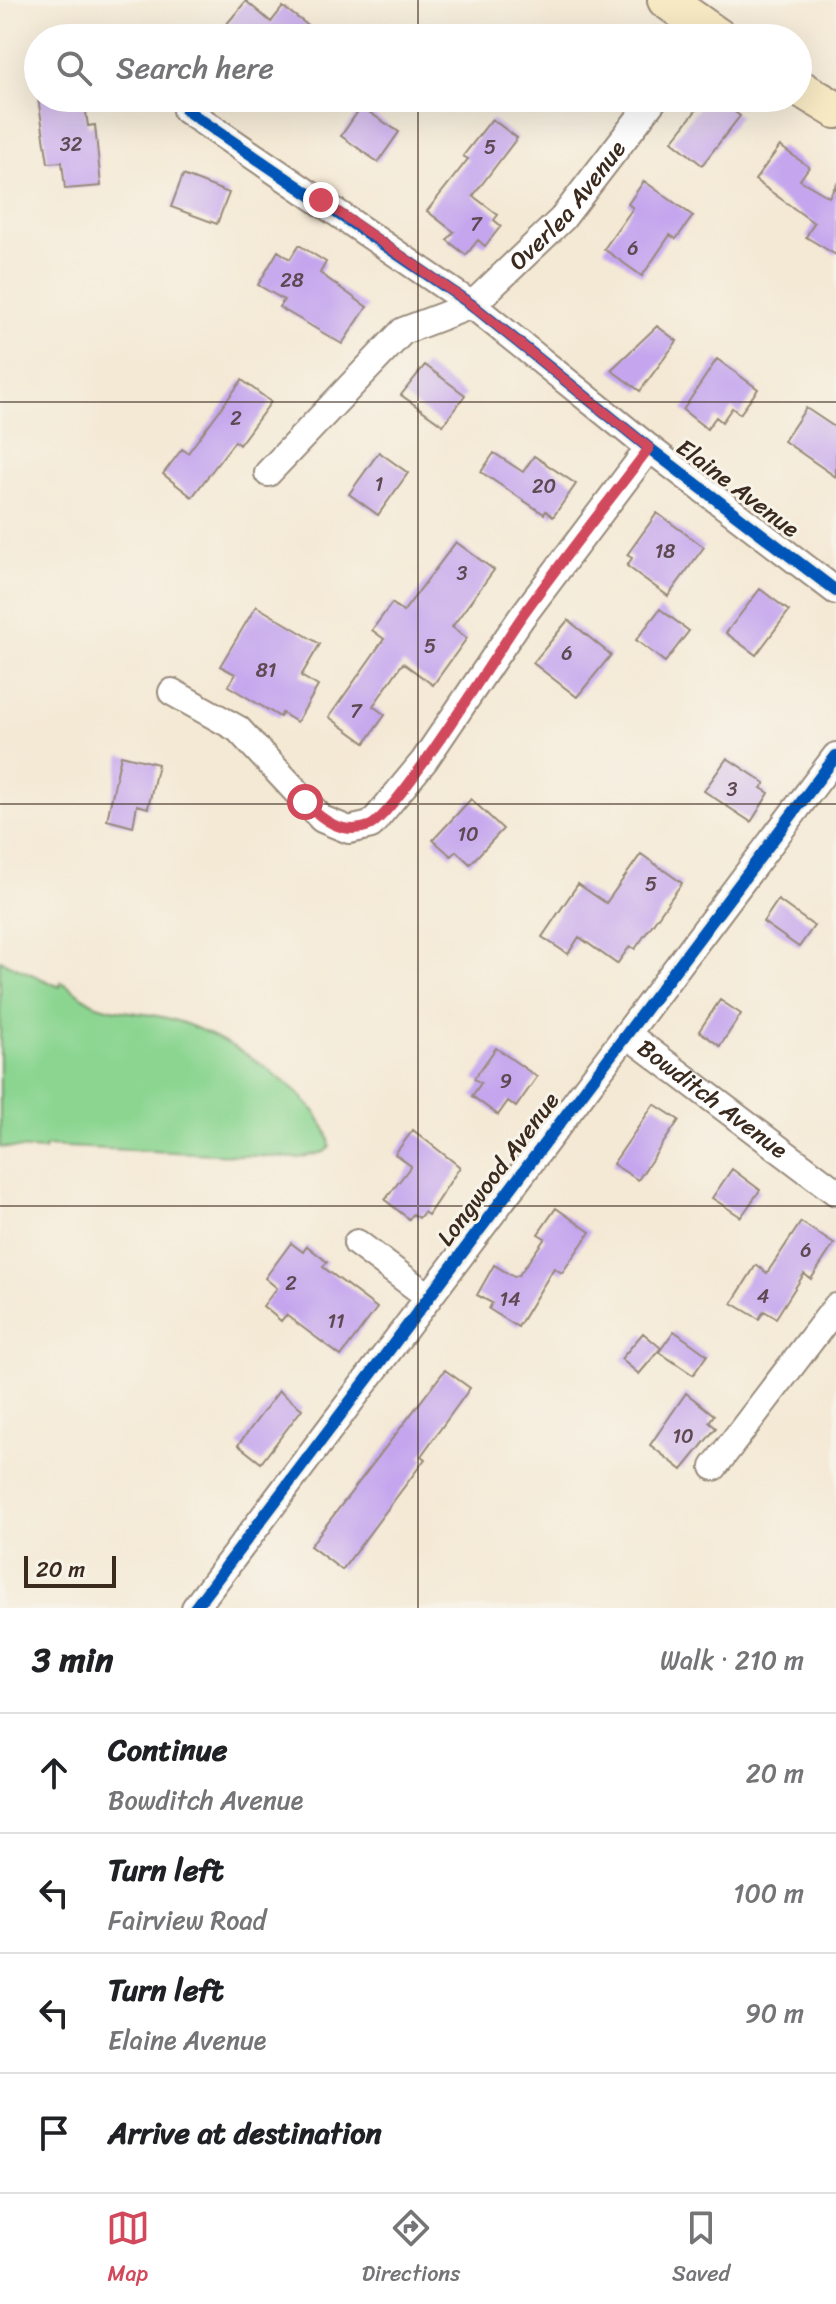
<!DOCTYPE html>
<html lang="en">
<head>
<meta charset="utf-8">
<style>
  body { margin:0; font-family:Sriracha,sans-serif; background:#f6f6f6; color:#202124 }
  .scale { position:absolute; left:24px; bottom:20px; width:92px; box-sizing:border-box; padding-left:8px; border:4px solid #3b2a1e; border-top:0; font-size:22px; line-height:28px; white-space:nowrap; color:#3b2a1e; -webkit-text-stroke:6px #f7f3e8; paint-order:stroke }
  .stop { position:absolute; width:24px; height:24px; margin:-18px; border:6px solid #d1495b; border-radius:50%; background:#fff }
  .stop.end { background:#d1495b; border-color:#fff; box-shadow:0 2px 8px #0008 }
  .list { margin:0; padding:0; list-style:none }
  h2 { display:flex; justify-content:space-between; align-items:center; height:104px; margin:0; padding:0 32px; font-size:34px }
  h2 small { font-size:26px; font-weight:400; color:#757577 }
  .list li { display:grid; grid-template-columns:52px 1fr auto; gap:24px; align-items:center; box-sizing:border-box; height:120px; padding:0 32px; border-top:2px solid #e0e0e0 }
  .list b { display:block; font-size:30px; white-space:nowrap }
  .list p { margin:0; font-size:26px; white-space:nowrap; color:#757577 }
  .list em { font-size:26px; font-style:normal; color:#757577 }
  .icon { flex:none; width:44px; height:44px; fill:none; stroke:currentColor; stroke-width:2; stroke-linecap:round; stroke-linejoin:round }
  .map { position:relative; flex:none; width:836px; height:1608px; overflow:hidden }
  .search { position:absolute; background:#fff; box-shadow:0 8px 32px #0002; left:24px; right:24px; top:24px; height:88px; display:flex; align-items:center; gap:20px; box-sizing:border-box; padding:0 28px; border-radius:44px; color:#757577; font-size:30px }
  .sheet { height:584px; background:#fff }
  nav { display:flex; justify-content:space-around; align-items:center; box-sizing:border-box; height:112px; border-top:2px solid #e0e0e0; background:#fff; font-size:22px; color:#757577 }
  nav a { display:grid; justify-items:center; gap:4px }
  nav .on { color:#d1495b }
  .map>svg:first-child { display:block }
  .green { fill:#8bd591; stroke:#638058; stroke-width:2 }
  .building { fill:#c5a6ee }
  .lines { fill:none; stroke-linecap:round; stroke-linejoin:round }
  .minor-casing { stroke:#988a7a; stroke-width:30 }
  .secondary-casing { stroke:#988a7a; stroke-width:40 }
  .minor { stroke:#fff; stroke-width:26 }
  .secondary { stroke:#f7e9c3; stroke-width:36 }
  .cycleway-casing { stroke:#f7f3e8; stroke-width:17 }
  .cycleway { stroke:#0057b8; stroke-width:12 }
  .route { stroke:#d1495b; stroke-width:10 }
  .grid { fill:none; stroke:#3b2a1e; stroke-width:2; stroke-opacity:0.55 }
  .labels { text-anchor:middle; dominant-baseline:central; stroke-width:6; stroke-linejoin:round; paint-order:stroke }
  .number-label { font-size:20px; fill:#5e4952 }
  .street-label { font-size:24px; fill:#3b2a1e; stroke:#f7f3e8 }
</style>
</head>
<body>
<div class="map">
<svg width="836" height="1608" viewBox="0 0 836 1608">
  <rect width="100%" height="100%" fill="#f7f3e8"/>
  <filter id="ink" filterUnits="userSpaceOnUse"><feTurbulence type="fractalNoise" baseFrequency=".0125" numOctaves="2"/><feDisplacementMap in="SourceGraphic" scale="16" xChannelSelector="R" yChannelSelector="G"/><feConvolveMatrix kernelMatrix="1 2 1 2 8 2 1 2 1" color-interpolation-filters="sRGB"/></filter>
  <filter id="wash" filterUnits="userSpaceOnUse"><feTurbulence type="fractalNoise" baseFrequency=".006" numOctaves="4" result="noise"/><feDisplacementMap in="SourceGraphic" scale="32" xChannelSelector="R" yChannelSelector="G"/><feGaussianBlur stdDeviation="1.8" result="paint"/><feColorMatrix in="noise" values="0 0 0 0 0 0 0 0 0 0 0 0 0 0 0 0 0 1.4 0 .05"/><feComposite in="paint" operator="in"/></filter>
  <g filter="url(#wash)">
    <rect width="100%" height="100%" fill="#f4e9d5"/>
    <path class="green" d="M0 960 60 987 61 982C73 988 84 1000 97 1005 122 1014 149 1012 174 1020 220 1033 327 1095 330 1147L324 1152 299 1158 45 1146 44 1150 0 1147Z"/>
    <g id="blocks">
      <path class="building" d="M246 1 271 22 283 7 325 38H215Z
        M38 98H84L88 126 95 125 101 186 65 189 62 162 48 163Z
        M706 98H717L740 116 702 165 672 141Z
        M361 107 399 132 378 162 341 136Z
        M492 119 517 138 473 196 498 215 494 220 501 226 485 246 478 240 466 255 447 240 454 232 427 211 468 159 463 156Z
        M780 146 809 167 800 180 829 197 836 185V255L806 237 814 223 755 180Z
        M183 175 229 193 217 224 171 207Z
        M644 181 693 216 676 239 670 235 642 276 604 249 633 208 628 204Z
        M299 245 326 262 320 273 367 307 342 344 279 307 284 300 258 285 278 251 290 259Z
        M657 326 677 341 640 391 611 370Z
        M717 359 758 389 740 414 732 408 722 422 716 417 707 429 683 410Z
        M425 365 465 395 443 425 401 395Z
        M242 380 271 402 239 445 235 441 192 497 163 474 182 449 188 453Z
        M806 408 836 428V477L784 441Z
        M379 452 408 473 378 515 349 494Z
        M494 453 523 472 534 456 576 484 553 517 546 511 544 514 481 472Z
        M657 513 704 547 668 596 627 566 632 558 627 555Z
        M456 542 494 570 452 627 467 638 433 685 403 663 373 706 385 715 365 743 329 717 384 639 372 630 392 603 403 612Z
        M760 589 789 611 756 655 726 633Z
        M256 606 320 644 301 676 318 686 297 722 282 713 280 717 228 686 235 674 220 666Z
        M660 609 689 631 665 662 636 640Z
        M568 620 611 655 577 697 533 663Z
        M121 755 158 764 148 808 137 805 133 827 107 820Z
        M727 758 765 783 761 788 769 793 751 822 704 791Z
        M471 799 503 829 470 864 456 851 451 856 433 840Z
        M641 854 682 883 635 949 630 946 617 964 579 937 568 954 542 937 578 884 606 903Z
        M778 900 814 926 799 947 763 922Z
        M720 1000 741 1014 720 1046 699 1031Z
        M496 1048 537 1077 516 1107 508 1101 498 1115 472 1096 481 1083 474 1079Z
        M654 1104 679 1120 638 1180 613 1164Z
        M413 1130 460 1167 428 1215 424 1212 419 1218 413 1214 409 1219 385 1200 411 1166 395 1154Z
        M732 1169 760 1190 741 1217 712 1198Z
        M556 1208 590 1232 562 1273 554 1268 518 1327 489 1309 492 1303 477 1295 494 1265 514 1277 519 1275 545 1238 538 1234Z
        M801 1222 834 1244 811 1279 804 1274 776 1318 764 1311 759 1319 732 1303 756 1265 767 1273Z
        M291 1243 303 1252 307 1246 327 1262 323 1267 377 1308 341 1356 286 1315 281 1321 263 1306 277 1288 265 1278Z
        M674 1331 707 1355 693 1375 659 1352Z
        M643 1333 661 1348 639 1374 621 1359Z
        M445 1370 470 1388 421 1456 425 1459 342 1570 310 1546Z
        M279 1391 302 1409 261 1463 238 1445Z
        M686 1393 714 1415 709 1422 716 1428 682 1470 650 1445Z"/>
    </g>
  </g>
  <g filter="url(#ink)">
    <use href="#blocks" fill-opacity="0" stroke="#988a7a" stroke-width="2"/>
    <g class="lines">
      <g class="minor-casing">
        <g id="minor">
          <path d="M186 110 472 305 649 448 836 591"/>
          <path id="s1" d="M268 473 403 331 472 305 562 219 655 98"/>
          <path d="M172 692 238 729 322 819 349 830 371 825 424 761 521 618 649 448"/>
          <path id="s2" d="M628 1035 836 1192"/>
          <path d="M357 1243 429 1297"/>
          <path d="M714 1467 836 1307"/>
          <path d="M195 1608 836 756"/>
        </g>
      </g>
      <g class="secondary-casing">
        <path id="secondary" d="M666 0 720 38
          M798 87 836 110"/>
      </g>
      <use href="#minor" class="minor"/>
      <use href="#secondary" class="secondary"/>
      <g class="cycleway-casing">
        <path id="cycleway" d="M186 110 472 305 649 448 836 591
          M195 1608 836 756"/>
      </g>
      <use href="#cycleway" class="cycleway"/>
    </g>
  </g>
  <g class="lines" filter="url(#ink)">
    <path class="route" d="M305 802C322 820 343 836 369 826 396 815 496 654 520 619 561 561 606 505 649 448L472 305 321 200"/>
  </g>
  <path class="grid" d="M418 0V38M418 98V1608M0 402H836M0 804H836M0 1206H836"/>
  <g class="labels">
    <g class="number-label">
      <text x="71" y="144">32</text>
      <text x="490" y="147">5</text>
      <text x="476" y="224">7</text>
      <text x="633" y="248">6</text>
      <text x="292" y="280">28</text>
      <text x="236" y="418">2</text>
      <text x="379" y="484">1</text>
      <text x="544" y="486">20</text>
      <text x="665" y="551">18</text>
      <text x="462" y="573">3</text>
      <text x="430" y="646">5</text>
      <text x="567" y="653">6</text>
      <text x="266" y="670">81</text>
      <text x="356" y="711">7</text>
      <text x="732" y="789">3</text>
      <text x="468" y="834">10</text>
      <text x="651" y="884">5</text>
      <text x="506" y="1081">9</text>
      <text x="806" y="1250">6</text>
      <text x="291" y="1283">2</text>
      <text x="763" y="1296">4</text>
      <text x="510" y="1299">14</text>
      <text x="336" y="1321">11</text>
      <text x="683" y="1436">10</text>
    </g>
    <g class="street-label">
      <text stroke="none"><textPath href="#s1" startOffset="408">Overlea Avenue</textPath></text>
      <text transform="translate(738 488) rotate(37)">Elaine Avenue</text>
      <text stroke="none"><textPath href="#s2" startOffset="106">Bowditch Avenue</textPath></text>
      <text transform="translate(498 1169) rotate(-53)">Longwood Avenue</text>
    </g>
  </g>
</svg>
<div class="scale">20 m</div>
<div class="stop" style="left:305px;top:802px"></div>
<div class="stop end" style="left:321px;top:200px"></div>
<div class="search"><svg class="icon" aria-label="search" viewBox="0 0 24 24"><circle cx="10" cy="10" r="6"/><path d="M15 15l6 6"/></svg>Search here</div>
</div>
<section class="sheet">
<h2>3 min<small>Walk · 210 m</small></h2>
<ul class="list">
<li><svg class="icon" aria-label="ahead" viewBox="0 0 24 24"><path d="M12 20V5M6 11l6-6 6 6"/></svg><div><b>Continue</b><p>Bowditch Avenue</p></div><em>20 m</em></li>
<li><svg class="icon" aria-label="left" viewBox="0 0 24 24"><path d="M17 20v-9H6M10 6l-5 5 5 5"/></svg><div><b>Turn left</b><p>Fairview Road</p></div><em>100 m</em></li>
<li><svg class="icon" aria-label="left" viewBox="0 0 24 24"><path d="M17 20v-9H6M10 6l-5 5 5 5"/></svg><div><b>Turn left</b><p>Elaine Avenue</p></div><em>90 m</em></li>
<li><svg class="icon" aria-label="arrive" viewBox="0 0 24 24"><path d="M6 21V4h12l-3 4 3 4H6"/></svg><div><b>Arrive at destination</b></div></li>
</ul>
</section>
<nav>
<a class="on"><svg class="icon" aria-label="map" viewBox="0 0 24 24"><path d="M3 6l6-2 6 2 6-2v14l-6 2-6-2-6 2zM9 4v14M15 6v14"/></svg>Map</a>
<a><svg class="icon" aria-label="directions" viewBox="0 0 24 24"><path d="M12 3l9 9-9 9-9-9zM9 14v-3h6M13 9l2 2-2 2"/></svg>Directions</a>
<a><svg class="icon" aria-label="saved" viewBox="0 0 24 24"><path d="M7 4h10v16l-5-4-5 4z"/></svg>Saved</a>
</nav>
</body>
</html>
